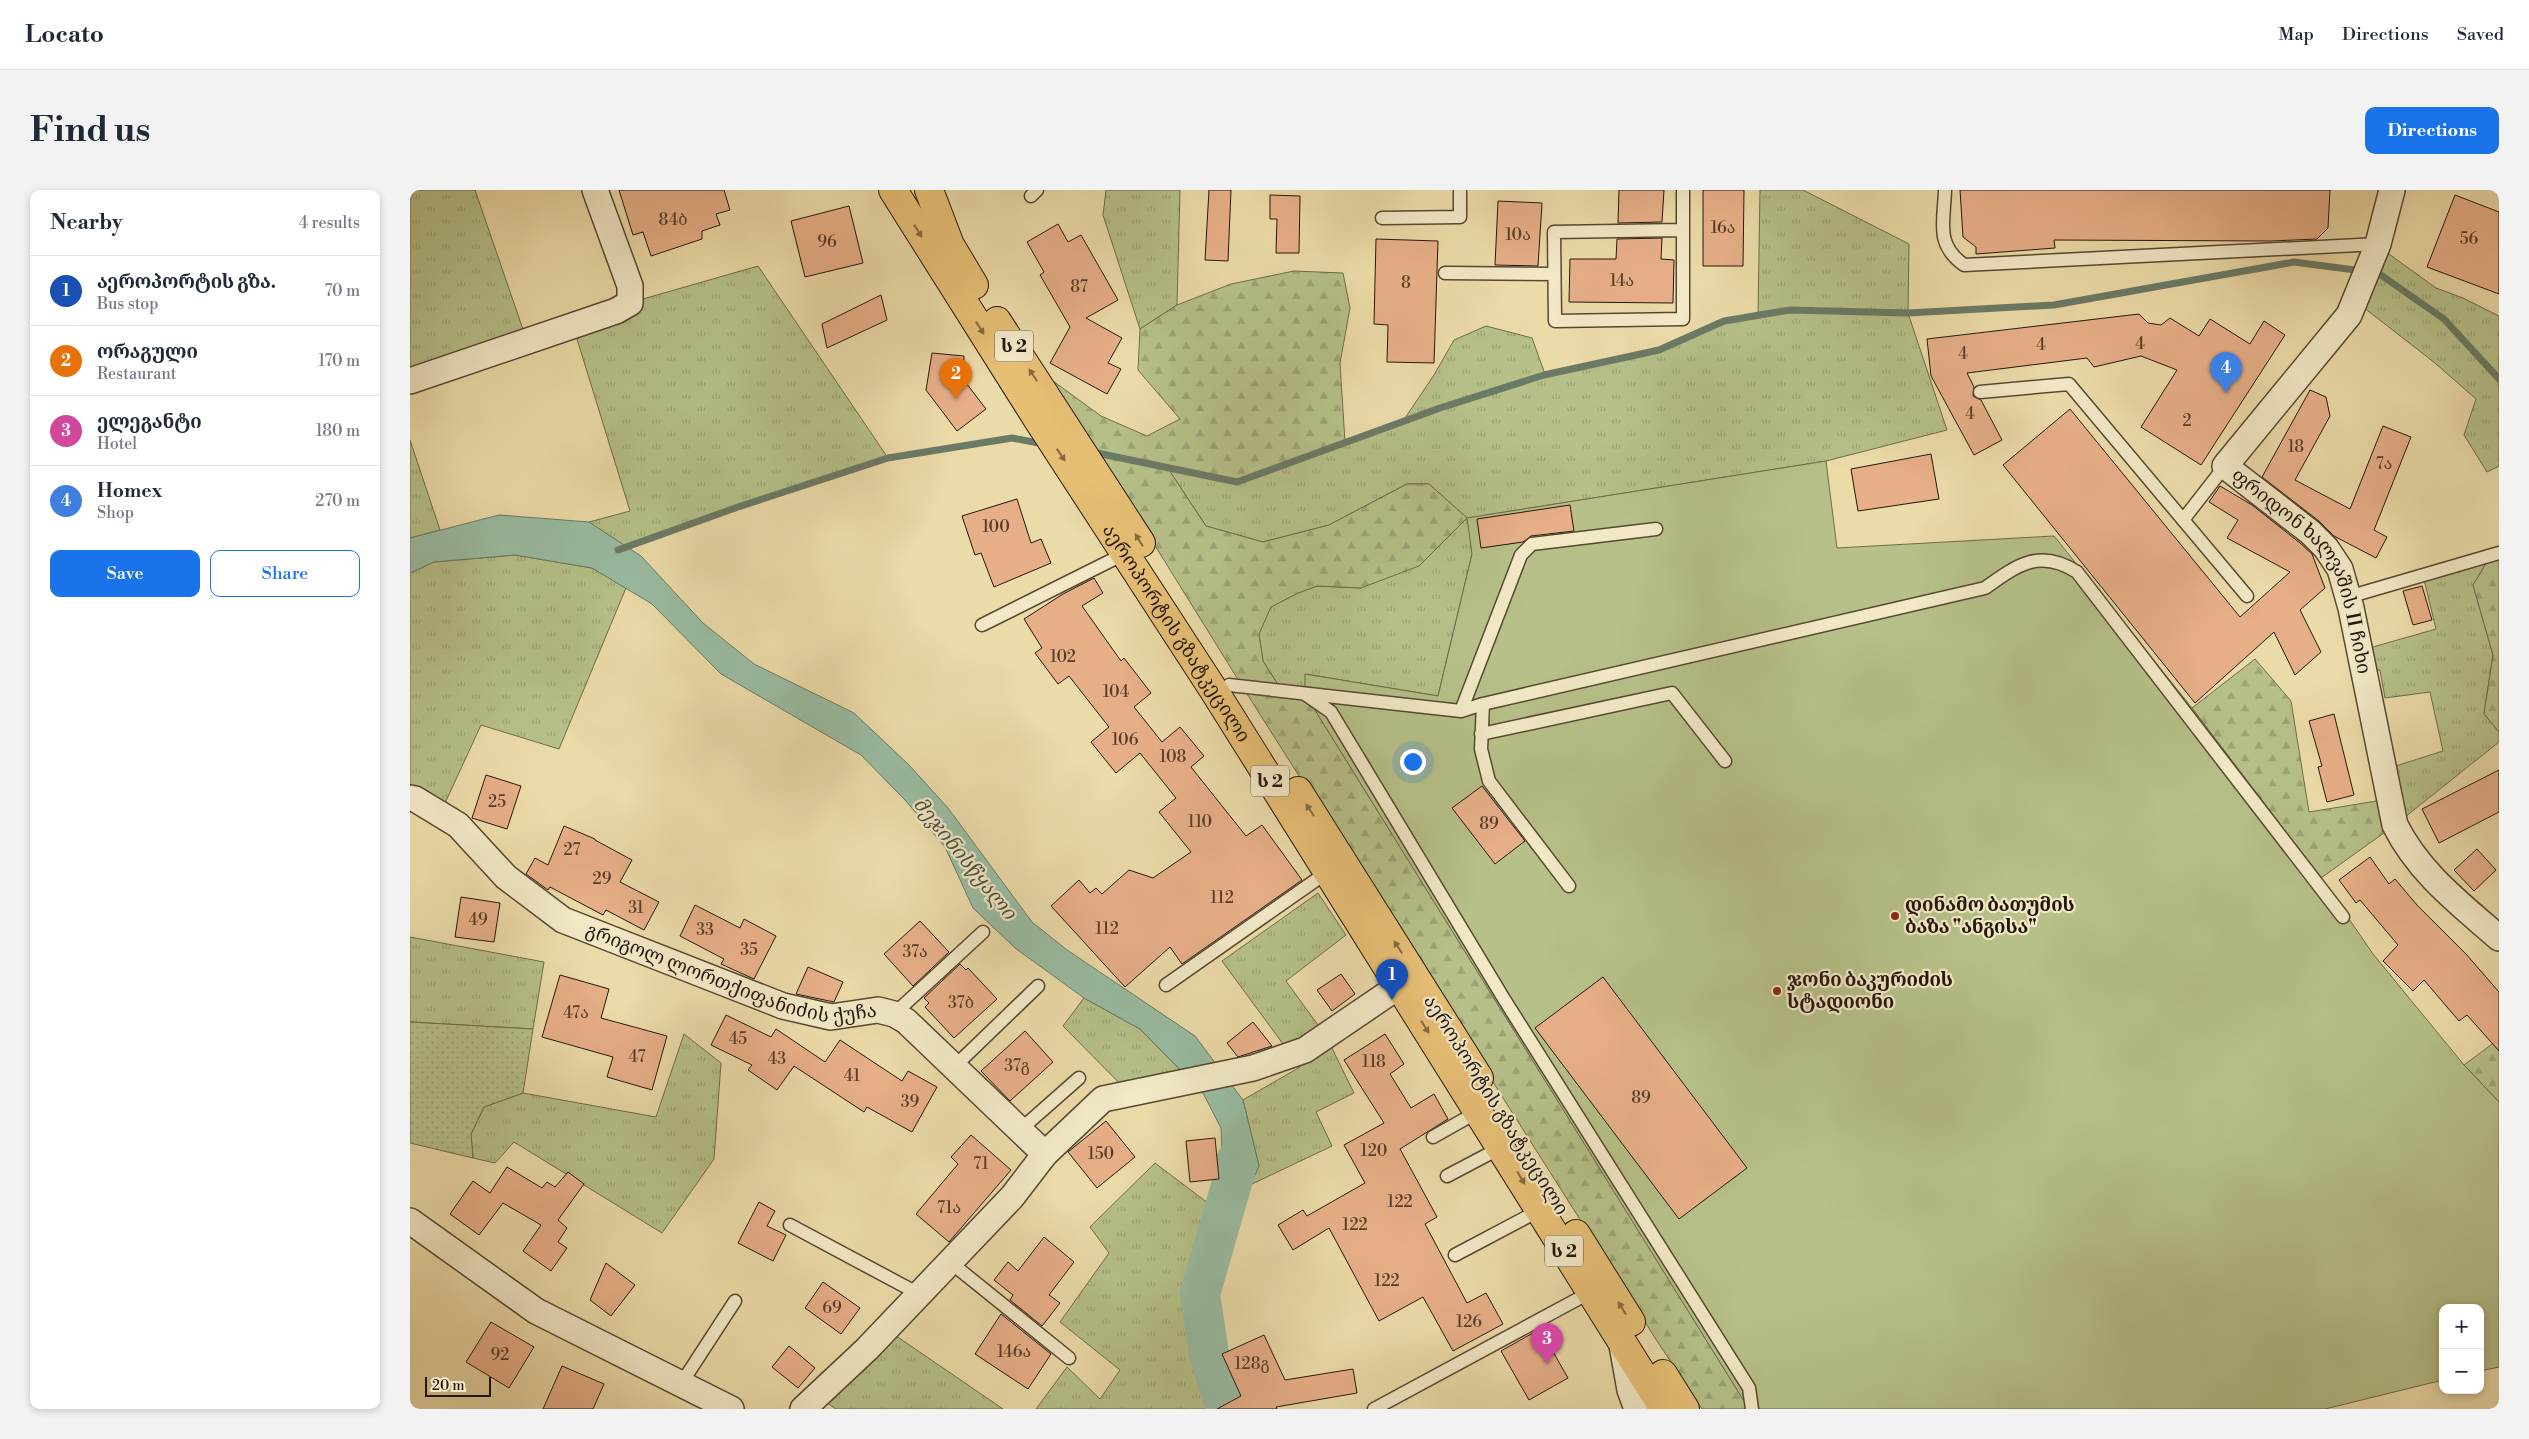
<!DOCTYPE html>
<html lang="en">
<head>
<meta charset="utf-8">
<style>
  body { margin:0; font-family:"Libre Bodoni","Noto Serif Georgian",serif; background:#f2f2f3; color:#1f2937 }
  .controls { position:absolute; right:15px; bottom:15px; display:grid; overflow:hidden; border-radius:10px; box-shadow:0 2px 8px #0003 }
  .controls button { width:45px; height:45px; display:grid; place-items:center; padding:0; border:0; border-bottom:1px solid #e0e1e3; background:#fff; color:#1f2937; font:25px sans-serif }
  .scale { position:absolute; left:15px; bottom:12px; width:66px; box-sizing:border-box; padding-left:5px; border:2px solid #26170b; border-top:0; font-size:14px; line-height:18px; white-space:nowrap; color:#26170b; -webkit-text-stroke:4px #f2e8c6; paint-order:stroke }
  .you { position:absolute; left:1002px; top:571px; width:18px; height:18px; margin:-12px; border:4px solid #fff; border-radius:50%; background:#1a73e8; box-shadow:0 0 0 8px #1a73e833 }
  .badge { display:grid; place-items:center; width:32px; height:32px; border-radius:50%; background:#1a73e8; color:#fff; font-size:16px; font-weight:700 }
  .pin { position:absolute; translate:-50% -41px; filter:drop-shadow(0 1px 2px #0008) }
  .pin::after { content:''; position:absolute; top:26px; width:18px; height:15px; background:inherit; clip-path:polygon(0 0,100% 0,50% 100%) }
  .list { margin:0; padding:0; list-style:none }
  h2 { display:flex; justify-content:space-between; align-items:center; height:65px; margin:0; padding:0 20px; font-size:21px }
  h2 small { font-size:16px; font-weight:400; color:#747a83 }
  .list li { display:grid; grid-template-columns:32px 1fr auto; gap:15px; align-items:center; box-sizing:border-box; height:70px; padding:0 20px; border-top:1px solid #e0e1e3 }
  .list b { display:block; font-size:19px; white-space:nowrap }
  .list p { margin:0; font-size:16px; white-space:nowrap; color:#747a83 }
  .list em { font-size:16px; font-style:normal; color:#747a83 }
  .actions { display:flex; gap:10px; padding:15px 20px }
  .actions a { flex:1; padding:11px 0; border:1px solid #1a73e8; border-radius:10px; text-align:center; font-size:18px; color:#1a73e8 }
  .actions .main { background:#1a73e8; color:#fff }
  .map { position:relative; flex:none; width:2089px; height:1219px; overflow:hidden; border-radius:10px }
  header { display:flex; align-items:center; gap:30px; box-sizing:border-box; height:70px; padding:0 25px; background:#fff; border-bottom:1px solid #e0e1e3 }
  header strong { font-size:24px }
  nav { display:flex; gap:28px; margin-inline-start:auto; font-size:18px }
  .intro { display:flex; align-items:center; justify-content:space-between; box-sizing:border-box; height:120px; padding:0 30px }
  h1 { margin:0; font-size:35px }
  .button { padding:12px 22px; border-radius:10px; background:#1a73e8; color:#fff; font-size:18px; font-weight:700 }
  main { display:flex; gap:30px; padding:0 30px }
  aside { flex:1; background:#fff; border-radius:10px; box-shadow:0 2px 8px #0003 }
  .map>svg:first-child { display:block }
  .grass { fill:url(#grass-tufts); stroke:#6e6c4a }
  .forest { fill:url(#forest-firs); stroke:#6e6c4a }
  .garden { fill:url(#garden-dots); stroke:#6e6c4a }
  .pitch { fill:#b6c088; stroke:#6e6c4a }
  .water { fill:#99bca2; stroke:#6b7a66 }
  .lines { fill:none; stroke-linecap:round; stroke-linejoin:round }
  .stream { stroke:#6b7a66; stroke-width:7 }
  .river { stroke:#99bca2; stroke-width:40 }
  .building { fill:#e7af88; stroke:#26170b }
  .service-casing { stroke:#574832; stroke-width:15 }
  .minor-casing { stroke:#574832; stroke-width:28 }
  .trunk-casing { stroke:#26170b; stroke-width:30 }
  .service { stroke:#f2e8c6; stroke-width:12 }
  .minor { stroke:#f2e8c6; stroke-width:25 }
  .trunk { stroke:#e6be74; stroke-width:28 }
  .oneway { fill:#866a40 }
  .poi-dot { fill:#8f2418; stroke:#f2e8c6; stroke-width:2 }
  .labels { text-anchor:middle; dominant-baseline:central; stroke-width:4.5; stroke-linejoin:round; paint-order:stroke }
  .number-label { font-size:16px; fill:#563d2a }
  .shield { fill:#f2e8c6; stroke:#635643; stroke-width:1 }
  .shield-label { font-size:18px; font-weight:bold; fill:#26170b }
  .street-label { font-size:19px; fill:#26170b; stroke:#f2e8c6 }
  .poi-label { font-size:19px; font-weight:bold; fill:#26170b; stroke:#f2e8c6; text-anchor:start }
  .water-label { font-size:20px; font-style:italic; fill:#4e5140; stroke:#f2e8c6 }
</style>
</head>
<body>
<header>
<strong>Locato</strong>
<nav><a>Map</a><a>Directions</a><a>Saved</a></nav>
</header>
<div class="intro"><h1>Find us</h1><a class="button">Directions</a></div>
<main>
<aside>
<h2>Nearby<small>4 results</small></h2>
<ul class="list">
<li><span class="badge" style="background:#1a4fb4">1</span><div><b>აეროპორტის გზა.</b><p>Bus stop</p></div><em>70 m</em></li>
<li><span class="badge" style="background:#e8710a">2</span><div><b>ორაგული</b><p>Restaurant</p></div><em>170 m</em></li>
<li><span class="badge" style="background:#d1479c">3</span><div><b>ელეგანტი</b><p>Hotel</p></div><em>180 m</em></li>
<li><span class="badge" style="background:#3f7fe0">4</span><div><b>Homex</b><p>Shop</p></div><em>270 m</em></li>
</ul>
<div class="actions"><a class="main">Save</a><a>Share</a></div>
</aside>
<div class="map">
<svg width="2089" height="1219" viewBox="0 0 2089 1219">
  <defs>
    <pattern id="grass-tufts" width="24" height="20" patternUnits="userSpaceOnUse" patternTransform="scale(1.25)"><rect width="24" height="20" fill="#b6c088"/><path d="M3 7l-1-3M5 7V3M7 7l1-3M15 17l-1-3M17 17v-4M19 17l1-3" fill="none" stroke="#9ca474"/></pattern>
    <pattern id="forest-firs" width="22" height="20" patternUnits="userSpaceOnUse" patternTransform="scale(1.25)"><rect width="22" height="20" fill="#b6c088"/><path d="M5 1l3.5 6h-7zM16 11l3.5 6h-7z" fill="#9ca474"/></pattern>
    <pattern id="garden-dots" width="8" height="8" patternUnits="userSpaceOnUse" patternTransform="scale(1.25)"><rect width="8" height="8" fill="#b6c088"/><path d="M2 2h.1M6 6h.1" fill="none" stroke="#9ca474" stroke-width="1.8" stroke-linecap="round"/></pattern>
  </defs>
  <rect width="100%" height="100%" fill="#ebdba8"/>
  <filter id="stains"><feTurbulence type="fractalNoise" baseFrequency=".004" numOctaves="4"/><feColorMatrix values="0 0 0 0 .2 0 0 0 0 .09 0 0 0 0 .02 0 0 0 .5 -.17"/></filter>
  <radialGradient id="worn" r=".72"><stop offset=".6" stop-color="#630" stop-opacity="0"/><stop offset="1" stop-color="#630" stop-opacity=".3"/></radialGradient>
  <path class="grass" d="M0 0H65L117 151 0 191Z
    M696 0H770L767 115 730 139 693 25Z
    M1350 0H1393L1499 54 1498 123 1537 240 1416 271 1058 328 1062 364 1028 506 896 484 895 504 872 501 853 471 849 444 860 417 888 403 907 396 951 398 1057 328 1019 294H997L919 335 853 352 796 336 757 277 827 292 993 231 1024 185 1044 150 1076 136 1122 148 1135 184 1249 160 1314 131 1348 125Z
    M1972 59 2026 98 2053 108 2089 126V276L2077 282 2054 245 2066 209 2025 173 1953 117Z
    M348 76 478 268 216 357 179 332 220 321 163 136 233 109Z
    M0 250 30 340 0 348Z
    M105 365 182 378 216 398 149 559 71 535 30 624 0 608V383L24 372Z
    M2081 365 2063 395 2083 465 2074 524 2089 542V552L1985 635 1973 580 2033 561 2020 502 1975 508 1970 480 1954 482 1949 461 2026 439 2013 385Z
    M908 703 936 745 876 791 916 846 944 903 906 922 922 956 840 995 849 976 833 910 890 877 812 771Z
    M0 747 134 772 123 839 0 832Z
    M674 808 730 839 793 903 751 897 720 904 653 836Z
    M274 844 311 873 304 969 252 1043 104 952 85 973 63 968 61 944 74 917 113 903 246 927Z
    M745 973 823 1032 790 1104 799 1164 816 1219H626L657 1177 690 1209 710 1180 650 1132 699 1063 680 1037Z
    M476 1139 593 1219H426L407 1206Z"/>
  <path class="forest" d="M884 81 933 83 940 118 930 173 935 252 827 292 757 277 796 336 853 352 919 335 997 294H1019L1057 328 1009 376 951 398 907 396 888 403 861 417 849 444 853 471 872 501 895 504 1339 1219H1292L1247 1151 832 496 643 191 691 226 737 246 770 229 728 180 730 139 767 115 821 94Z
    M2089 363V542L2074 524 2083 465 2063 395 2081 365Z
    M1845 469 1881 511 1899 622 1979 609 1985 635 1911 688 1782 518Z
    M2089 849V912L2054 875Z"/>
  <path class="garden" d="M0 832 123 839 113 903 74 917 61 944 63 968 0 953Z"/>
  <path class="pitch" d="M1416 271 1427 358 1644 346 1782 518 1911 688 1963 764 2054 875 2089 912V1177L2070 1181V1118H2033V1190L1915 1219H1339L895 504V484L1028 506 1062 364 1057 328Z"/>
  <path class="water" d="M89 325 179 332 231 366 293 433 344 474 444 523 499 575 538 618 622 732 657 760 785 846 833 910 849 976 823 1032 803 1017 813 985 811 938 793 903 730 839 674 808 605 758 563 718 535 657 495 610 451 565 311 484 242 414 182 378 105 365 24 372 0 383V348Z"/>
  <g class="lines">
    <path class="stream" d="M682 262 827 292 1030 218 1134 185 1249 160 1314 131 1380 120 1498 123 1644 115 1884 72 1968 83 2034 129 2089 189
      M208 360 328 317 478 268 602 248 634 254"/>
    <path class="river" d="M816 1219 799 1164 790 1104 826 979V971"/>
  </g>
  <path class="building" d="M209 0H314L320 20 306 24 310 35 292 41V49L241 66 233 42 223 45Z
    M799 0H821L818 71 795 70Z
    M1209 0H1254L1252 32 1208 33Z
    M1293 0H1334L1333 76H1293Z
    M1550 0H1920L1918 38 1907 49 1861 51 1644 50 1645 58 1566 64V57L1553 47Z
    M860 5 890 6 889 63H866L867 29H860Z
    M2045 5 2089 22V104L2017 77Z
    M1088 11 1132 13 1128 76 1085 75Z
    M439 16 453 73 395 87 381 31Z
    M648 34 658 52 671 45 708 110 676 128 712 148 698 173 711 179 697 204 640 173 660 137 630 85 634 82 617 52Z
    M1252 48 1251 69 1264 70 1263 113 1159 112 1160 69H1206L1207 49Z
    M966 49 1028 51 1024 173 977 172 978 135 964 134Z
    M471 105 477 130 417 158 412 134Z
    M1729 124 1738 133 1751 135 1760 128 1789 146 1800 129 1840 154 1854 131 1875 145 1791 275 1731 237 1767 180 1731 166 1684 177 1677 168 1557 183 1564 197 1563 206 1571 210 1592 250 1564 265 1521 186 1517 149Z
    M522 163 554 166 553 189 576 219 547 241 516 200Z
    M1900 200 1916 207 1920 226 1885 290 1940 319 1973 236 2001 247 1964 340 1977 347 1966 368 1924 346 1909 331 1852 287Z
    M1660 219 1830 427 1880 382 1817 348 1828 330 1799 312 1810 296 1842 315 1890 353 1902 364 1915 398 1890 420 1911 462 1885 485 1864 442 1785 513 1593 275Z
    M1521 264 1529 309 1448 321 1441 279Z
    M607 309 621 353 631 349 641 373 584 397 571 363 565 365 552 326Z
    M1160 315 1164 341 1121 346 1113 352 1071 358 1067 329Z
    M684 388 693 403 672 416 711 471 714 468 741 503 724 517 752 552 770 537 794 566 781 577 836 646 852 635 892 690 772 774 760 757 715 797 641 716 669 690 680 703 686 698 692 704 719 680 743 688 781 662 749 622 766 608 730 563 706 583 681 552 699 537 659 486 648 494 625 463 632 458 614 429 653 404Z
    M2012 396 2022 430 2003 435 1993 401Z
    M1924 524 1944 605 1917 612 1908 577 1912 576 1899 531Z
    M2089 580V622L2029 653 2012 619Z
    M76 585 111 596 97 639 62 628Z
    M1072 596 1115 651 1085 674 1042 618Z
    M154 636 185 649V650L222 670 210 692 249 712 234 740 196 720 193 725 140 697 138 700 116 684 125 668 138 675Z
    M2067 659 2086 680 2064 701 2044 680Z
    M1960 667 1979 694 1985 689 2007 715 2056 764 2089 802V861L2057 825 2049 831 2014 790 2003 801 1973 771 1988 755 1950 710 1946 713 1929 690Z
    M51 707 90 713 84 752 45 747Z
    M285 715 330 738 334 729 366 746 344 789 311 774 314 769 270 746Z
    M510 731 539 762 503 796 474 764Z
    M550 774 556 780 558 778 587 809 544 848 515 817 519 813 514 808Z
    M398 777 433 792 424 812 386 804Z
    M931 784 945 804 922 821 907 800Z
    M150 785 199 799 191 828 257 846 242 900 197 887 203 867 132 847Z
    M1193 787 1337 978 1269 1029 1125 838Z
    M316 825 361 847 366 839 415 872 430 850 492 891 498 881 527 897 502 942 457 917 454 922 384 876 367 900 338 880 342 875 301 855Z
    M843 832 862 856 828 867 817 853Z
    M615 841 643 872 600 911 571 881Z
    M975 844 994 874 980 884 1001 918 1024 904 1038 929 990 959 1027 1027 1015 1034 1057 1113 1076 1103 1093 1134 1043 1161 1013 1107 969 1131 919 1038 883 1060 868 1035 893 1020 897 1026 955 993 934 955 974 933 934 870Z
    M696 931 725 967 687 998 658 962Z
    M561 945 601 980 539 1052 506 1024 548 974 541 967Z
    M805 948 809 989 780 992 776 951Z
    M97 977 132 998 137 992 145 997 158 982 174 994 148 1030 157 1038 148 1052 157 1058 141 1081 113 1061 131 1035 93 1013 69 1045 40 1024 63 991 80 1003Z
    M349 1012 365 1021 357 1036 376 1045 363 1071 328 1053Z
    M634 1047 664 1072 639 1105 650 1113 632 1136 600 1110 603 1105 584 1090 598 1072 608 1081Z
    M196 1073 225 1095 201 1126 180 1110Z
    M413 1092 450 1118 431 1144 395 1118Z
    M591 1124 641 1164 618 1199 565 1164Z
    M81 1132 124 1157 99 1198 56 1172Z
    M1130 1139 1158 1188 1119 1210 1091 1161Z
    M854 1145 875 1190 943 1179 947 1203 866 1217 867 1219H807L831 1206 812 1164Z
    M379 1156 405 1178 388 1198 362 1177Z
    M152 1176 194 1194 183 1219H133Z"/>
  <g class="lines">
    <g class="service-casing">
      <path id="service" d="M1535 0C1534 33 1525 54 1554 75L1968 54
        M621 6 627 0
        M972 28 1050 27V0
        M1272 40 1144 42 1145 131 1273 129V0
        M1035 83 1144 84
        M1570 202 1659 194 1837 406
        M1773 330 1815 276
        M1938 407 2089 363
        M572 435 716 363
        M819 495 1051 521 1073 514
        M895 504 921 522 1094 809 1339 1198 1342 1219
        M1051 521 1111 365 1122 354 1246 339
        M1071 544 1262 503 1315 571
        M1159 696 1079 591 1071 559 1073 514 1575 398C1607 375 1630 358 1667 382L1933 727
        M756 795 916 683
        M484 824 573 742
        M544 877 628 796
        M610 940 669 888
        M1023 947 1069 921
        M1037 986 1092 957
        M380 1035 509 1104
        M1045 1065 1130 1020
        M540 1072 659 1168
        M271 1194 325 1111
        M964 1219 1179 1103"/>
    </g>
    <g class="minor-casing">
      <g id="minor">
        <path id="s1" d="M1982 0 1968 54 1939 125 1815 276 1900 342 1916 358 1930 379 1941 418 1985 635C2009 683 2049 713 2089 748"/>
        <path d="M0 191 206 121 220 113V96L185 0"/>
        <path id="s2" d="M0 608 5 609 48 635 96 687 153 730 373 816 421 827 468 820 484 824 496 831 635 964"/>
        <path d="M0 1031 126 1121 321 1219"/>
        <path d="M1212 1155 1220 1200 1227 1219"/>
        <path d="M393 1219 457 1159 602 1007 635 964 693 909 843 878 895 860 989 796"/>
      </g>
    </g>
    <g class="trunk-casing">
      <g id="trunk">
        <path id="s3" d="M483 0 628 230 803 499 1254 1219"/>
        <path d="M519 0 540 55 564 95"/>
        <path d="M587 131 731 353"/>
        <path d="M888 601 1069 888"/>
        <path d="M1166 1044 1221 1132"/>
        <path d="M1253 1184 1275 1219"/>
      </g>
    </g>
    <use href="#service" class="service"/>
    <use href="#minor" class="minor"/>
    <use href="#trunk" class="trunk"/>
  </g>
  <defs><path id="oneway-solid" d="M-6-.8H1V-3.2L6.5 0L1 3.2V.8H-6Z" transform="scale(1.25)"/></defs>
  <g class="oneway">
    <use href="#oneway-solid" transform="translate(508 41) rotate(58)"/>
    <use href="#oneway-solid" transform="translate(570 138) rotate(58)"/>
    <use href="#oneway-solid" transform="translate(623 185) rotate(-123)"/>
    <use href="#oneway-solid" transform="translate(651 265) rotate(56)"/>
    <use href="#oneway-solid" transform="translate(729 350) rotate(-122)"/>
    <use href="#oneway-solid" transform="translate(900 620) rotate(-123)"/>
    <use href="#oneway-solid" transform="translate(988 757) rotate(-123)"/>
    <use href="#oneway-solid" transform="translate(1015 837) rotate(58)"/>
    <use href="#oneway-solid" transform="translate(1111 988) rotate(59)"/>
    <use href="#oneway-solid" transform="translate(1212 1118) rotate(-122)"/>
  </g>
  <g class="poi-dot">
    <circle cx="1485" cy="726" r="5"/>
    <circle cx="1367" cy="801" r="5"/>
  </g>
  <g class="labels">
    <g class="number-label">
      <text x="263" y="30">84ბ</text>
      <text x="1313" y="38">16ა</text>
      <text x="1108" y="45">10ა</text>
      <text x="2059" y="49">56</text>
      <text x="417" y="52">96</text>
      <text x="1212" y="91">14ა</text>
      <text x="996" y="93">8</text>
      <text x="669" y="97">87</text>
      <text x="1730" y="154">4</text>
      <text x="1631" y="155">4</text>
      <text x="1553" y="164">4</text>
      <text x="1560" y="224">4</text>
      <text x="1777" y="231">2</text>
      <text x="1886" y="257">18</text>
      <text x="1974" y="274">7ა</text>
      <text x="586" y="337">100</text>
      <text x="653" y="467">102</text>
      <text x="706" y="502">104</text>
      <text x="715" y="550">106</text>
      <text x="763" y="567">108</text>
      <text x="87" y="612">25</text>
      <text x="790" y="632">110</text>
      <text x="1079" y="634">89</text>
      <text x="162" y="660">27</text>
      <text x="192" y="689">29</text>
      <text x="812" y="708">112</text>
      <text x="226" y="718">31</text>
      <text x="68" y="730">49</text>
      <text x="697" y="739">112</text>
      <text x="295" y="740">33</text>
      <text x="339" y="760">35</text>
      <text x="505" y="762">37ა</text>
      <text x="551" y="813">37ბ</text>
      <text x="166" y="823">47ა</text>
      <text x="328" y="849">45</text>
      <text x="227" y="867">47</text>
      <text x="367" y="869">43</text>
      <text x="964" y="872">118</text>
      <text x="607" y="876">37გ</text>
      <text x="442" y="886">41</text>
      <text x="1231" y="908">89</text>
      <text x="500" y="912">39</text>
      <text x="964" y="961">120</text>
      <text x="691" y="964">150</text>
      <text x="571" y="974">71</text>
      <text x="990" y="1012">122</text>
      <text x="539" y="1018">71ა</text>
      <text x="945" y="1035">122</text>
      <text x="977" y="1091">122</text>
      <text x="422" y="1118">69</text>
      <text x="1059" y="1132">126</text>
      <text x="604" y="1162">146ა</text>
      <text x="90" y="1165">92</text>
      <text x="842" y="1174">128გ</text>
    </g>
    <g class="shield">
      <rect x="585" y="140.5" width="38" height="31" rx="4"/>
      <rect x="841" y="575.5" width="38" height="31" rx="4"/>
      <rect x="1135" y="1045.5" width="38" height="31" rx="4"/>
    </g>
    <g class="shield-label">
      <text x="604" y="156">ს 2</text>
      <text x="860" y="591">ს 2</text>
      <text x="1154" y="1061">ს 2</text>
    </g>
    <g class="street-label">
      <text stroke="none"><textPath href="#s1" startOffset="465">ფრიდონ ხალვაშის II ჩიხი</textPath></text>
      <text stroke="none"><textPath href="#s3" startOffset="526">აეროპორტის გზატკეცილი</textPath></text>
      <text stroke="none"><textPath href="#s2" startOffset="376">გრიგოლ ლორთქიფანიძის ქუჩა</textPath></text>
      <text transform="translate(1086 915) rotate(58)">აეროპორტის გზატკეცილი</text>
    </g>
    <g class="poi-label">
      <text x="1495" y="715">დინამო ბათუმის<tspan x="1495" dy="22">ბაზა "ანგისა"</tspan></text>
      <text x="1377" y="790">ჯონი ბაკურიძის<tspan x="1377" dy="22">სტადიონი</tspan></text>
    </g>
    <g class="water-label">
      <text transform="translate(554 669) rotate(51)">მეჯინისწყალი</text>
    </g>
  </g>
  <rect width="100%" height="100%" filter="url(#stains)"/>
  <rect width="100%" height="100%" fill="url(#worn)"/>
</svg>
<div class="controls">
<button>+</button>
<button>−</button>
</div>
<div class="scale">20 m</div>
<div class="you"></div>
<div class="pin badge" style="left:982px;top:810px;background:#1a4fb4">1</div>
<div class="pin badge" style="left:546px;top:209px;background:#e8710a">2</div>
<div class="pin badge" style="left:1137px;top:1174px;background:#d1479c">3</div>
<div class="pin badge" style="left:1816px;top:203px;background:#3f7fe0">4</div>
</div>
</main>
</body>
</html>
